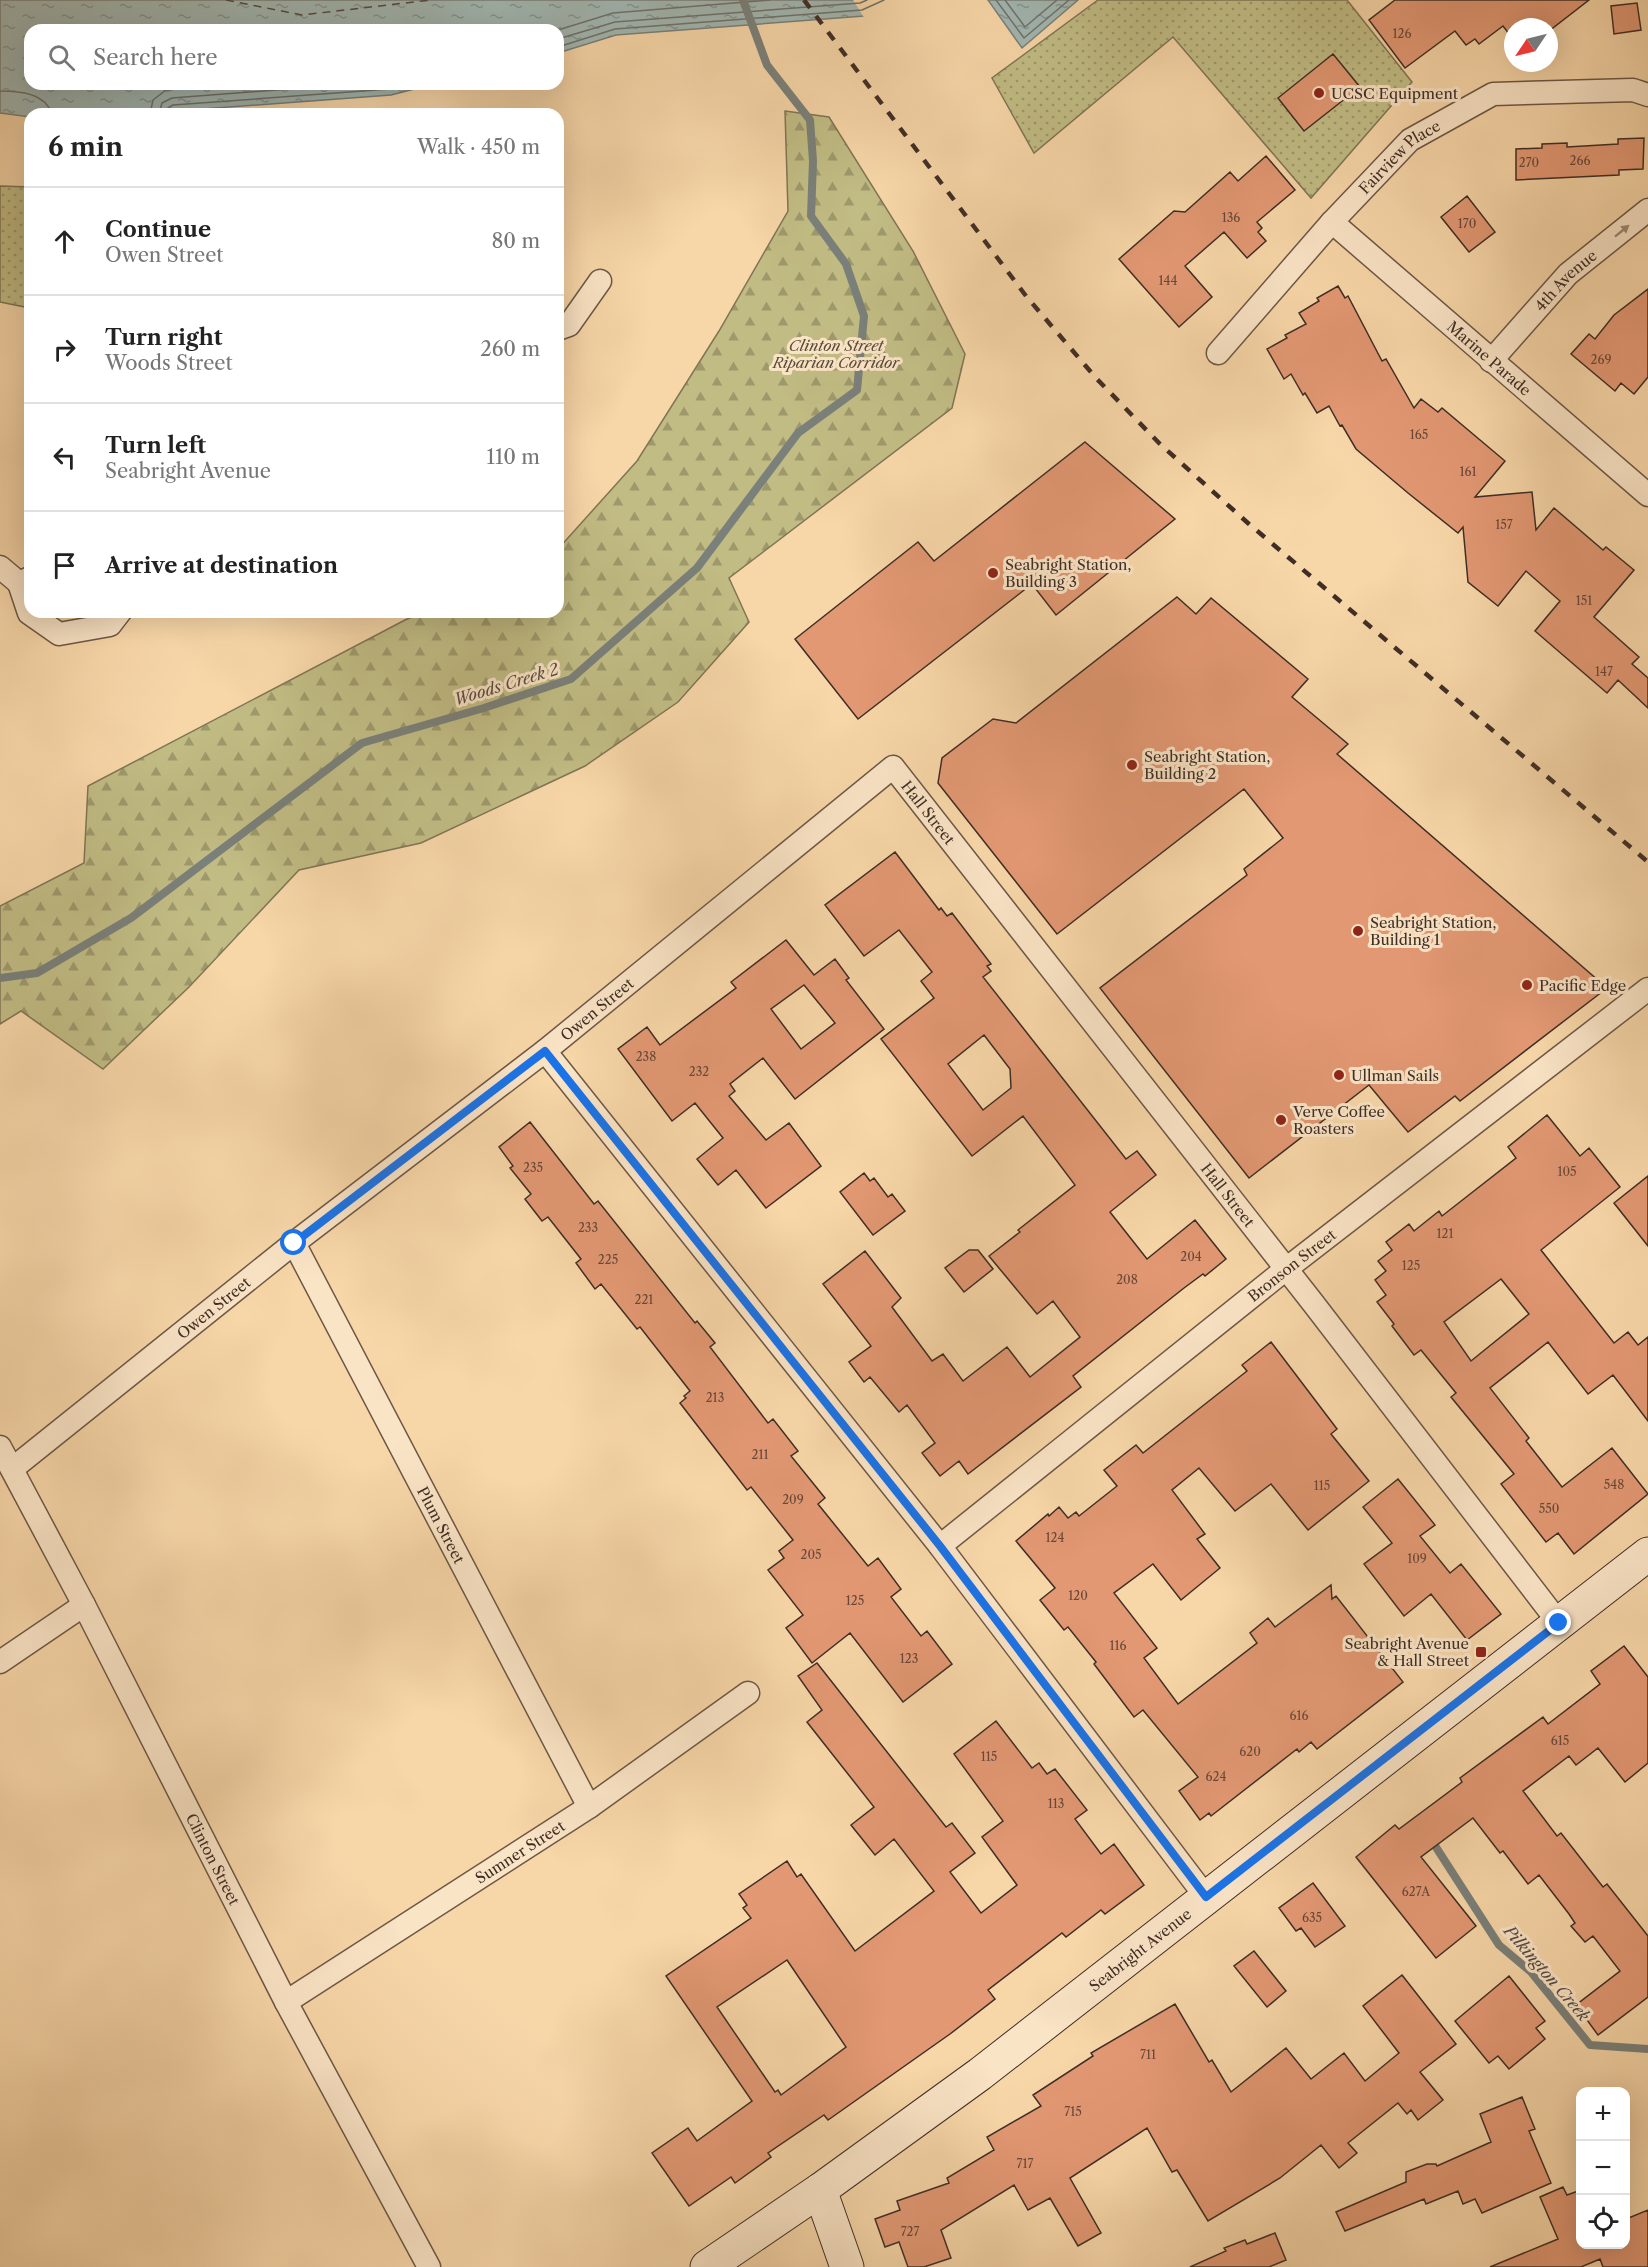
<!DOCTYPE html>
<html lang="en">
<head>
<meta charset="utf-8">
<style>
  body { margin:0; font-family:"Libre Caslon Text",serif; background:#f2f2f2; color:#222 }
  .controls { position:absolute; right:18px; bottom:18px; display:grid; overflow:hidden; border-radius:12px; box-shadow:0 6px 24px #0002 }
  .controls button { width:54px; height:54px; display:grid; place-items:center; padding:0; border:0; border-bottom:2px solid #e0e0e0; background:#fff; color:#222; font:30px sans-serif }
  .compass { position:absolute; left:1504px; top:18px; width:54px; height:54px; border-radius:50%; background:#fff; box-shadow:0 6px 24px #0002; rotate:235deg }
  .stop { position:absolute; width:18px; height:18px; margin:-14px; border:4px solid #1a73e8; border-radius:50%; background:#fff }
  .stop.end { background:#1a73e8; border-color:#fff; box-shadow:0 2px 6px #0008 }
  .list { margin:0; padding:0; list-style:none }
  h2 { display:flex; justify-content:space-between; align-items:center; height:78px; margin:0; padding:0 24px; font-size:26px }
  h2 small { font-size:20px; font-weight:400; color:#767676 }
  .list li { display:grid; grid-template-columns:39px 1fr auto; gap:18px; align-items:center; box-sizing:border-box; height:108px; padding:0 24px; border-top:2px solid #e0e0e0 }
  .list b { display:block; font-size:22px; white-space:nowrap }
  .list p { margin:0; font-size:20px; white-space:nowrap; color:#767676 }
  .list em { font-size:20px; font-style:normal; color:#767676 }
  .icon { flex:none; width:33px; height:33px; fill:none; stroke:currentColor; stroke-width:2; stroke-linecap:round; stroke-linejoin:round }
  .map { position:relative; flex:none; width:1648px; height:2267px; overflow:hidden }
  .search { position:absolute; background:#fff; box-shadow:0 6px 24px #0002; left:24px; top:24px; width:540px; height:66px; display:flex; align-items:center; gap:15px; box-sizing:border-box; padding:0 21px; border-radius:18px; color:#767676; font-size:22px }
  .panel { position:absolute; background:#fff; box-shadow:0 6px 24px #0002; left:24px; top:108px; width:540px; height:510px; border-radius:18px }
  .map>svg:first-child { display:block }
  .forest { fill:url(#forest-firs); stroke:#807555; stroke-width:1.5 }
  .park { fill:url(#park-dots); stroke:#807555; stroke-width:1.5 }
  .water { fill:url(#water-ripples); stroke:#7a807a; stroke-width:1.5 }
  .pier { fill:#f7d6a8 }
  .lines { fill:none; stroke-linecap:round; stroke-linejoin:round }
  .shore { stroke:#70726c; stroke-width:1.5 }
  .stream { stroke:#7a807a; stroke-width:8 }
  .ferry { stroke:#534942; stroke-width:1.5; stroke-dasharray:8 6; stroke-linecap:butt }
  .building { fill:#e29873; stroke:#3f2e26; stroke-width:1.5; fill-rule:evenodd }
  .street-casing { stroke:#6d5846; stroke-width:25 }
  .secondary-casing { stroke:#3f2e26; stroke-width:35 }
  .street { stroke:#fae4c6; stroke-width:22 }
  .secondary { stroke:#fae4c6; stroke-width:33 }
  .rail { stroke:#3f2e26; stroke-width:4.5; stroke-dasharray:10 10; stroke-linecap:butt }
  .oneway { fill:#9c8976 }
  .route { stroke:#1a73e8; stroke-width:8 }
  .poi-dot { fill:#8f2418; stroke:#fae4c6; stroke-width:2 }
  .labels { text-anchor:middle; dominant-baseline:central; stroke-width:6; stroke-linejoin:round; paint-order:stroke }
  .number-label { font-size:12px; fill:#684839 }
  .poi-label { font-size:15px; fill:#3f2e26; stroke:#fae4c6; text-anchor:start }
  .street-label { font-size:15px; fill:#3f2e26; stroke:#fae4c6 }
  .park-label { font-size:15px; font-style:italic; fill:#594a39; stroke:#fae4c6 }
  .water-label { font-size:16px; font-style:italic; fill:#534942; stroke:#fae4c6 }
</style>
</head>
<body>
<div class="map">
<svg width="1648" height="2267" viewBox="0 0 1648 2267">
  <defs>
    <pattern id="forest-firs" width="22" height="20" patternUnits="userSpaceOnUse" patternTransform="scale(1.5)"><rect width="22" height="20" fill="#c1bc84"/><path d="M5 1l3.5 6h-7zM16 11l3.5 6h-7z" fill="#9e996c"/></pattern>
    <pattern id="park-dots" width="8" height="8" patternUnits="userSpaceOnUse" patternTransform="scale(1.5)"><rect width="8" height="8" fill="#c1bc84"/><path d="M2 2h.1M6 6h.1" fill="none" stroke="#9e996c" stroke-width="1.8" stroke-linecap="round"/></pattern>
    <pattern id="water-ripples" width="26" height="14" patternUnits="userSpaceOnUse" patternTransform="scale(1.5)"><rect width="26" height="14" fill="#a1b7b2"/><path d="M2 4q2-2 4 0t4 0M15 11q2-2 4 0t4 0" fill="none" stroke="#859591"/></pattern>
  </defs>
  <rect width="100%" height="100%" fill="#f7d6a8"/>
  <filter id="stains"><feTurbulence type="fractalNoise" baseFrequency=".00333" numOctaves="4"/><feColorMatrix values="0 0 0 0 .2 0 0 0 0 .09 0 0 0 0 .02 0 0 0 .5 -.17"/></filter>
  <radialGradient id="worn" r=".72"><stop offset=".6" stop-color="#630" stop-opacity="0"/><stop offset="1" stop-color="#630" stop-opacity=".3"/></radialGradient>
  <path class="forest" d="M785 111 829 117 913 251 965 354 952 408 729 578 749 622 678 702 585 766 421 843 299 870 189 987 103 1069 21 1011 0 1024V906L84 863 88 786 405 620 423 612H558V549L637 461 719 331 788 211Z"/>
  <path class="park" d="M1098 0H1347L1412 82 1311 198 1173 37 1034 153 992 78Z
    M0 186 30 187V308L0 302Z"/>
  <path class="water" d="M0 0H897L864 16 616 35 558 53V30H30V84H434L391 95 134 114H30V117L0 113Z
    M988 0H1078L1022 48Z"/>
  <path class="pier" d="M853 0H900L865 19Z"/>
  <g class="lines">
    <path class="shore" d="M996 0 1024 38 1069 0
      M1005 0 1025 27 1057 0
      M558 30 613 13 770 0
      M558 39 615 22 860 3 867 0
      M558 47 615 29 862 10 884 0
      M0 91C20 91 45 93 52 114
      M150 114 153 100 166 90 233 84
      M159 114 162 103 172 98 353 84
      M166 114 168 108 173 105 390 89 409 84"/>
    <path class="stream" d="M0 978 37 973 131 918 362 743 484 708 571 679 697 568 798 433 857 390 864 316 846 264 811 216 813 161 810 120 767 65 743 0
      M1432 1841 1499 1945 1531 1972 1590 2045 1648 2049"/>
    <path class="ferry" d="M226 0 302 15 431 0"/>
  </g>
  <path class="building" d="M1395 0H1589L1549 31V27H1513V39L1503 26 1479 44 1475 39 1466 45 1455 31 1405 68 1369 20Z
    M1637 3 1641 30 1614 34 1611 6Z
    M1333 54 1360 87 1304 131 1278 98Z
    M1644 138 1643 169 1619 170V175L1516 180V149L1542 148V144L1567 143V147L1618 144V139Z
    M1266 156 1295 190 1257 222 1262 228 1258 232 1266 241 1247 258 1224 232 1185 266 1212 297 1179 327 1119 259 1174 211 1185 212 1230 172 1238 181Z
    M1467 196 1495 232 1469 252 1441 217Z
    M1338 286 1345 298 1348 296 1382 361 1386 359 1414 408 1421 399 1438 412 1442 408 1505 461 1475 497 1532 492 1536 530 1554 508 1603 550 1606 547 1634 570 1594 617 1639 657 1632 664 1648 678V708L1618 680 1607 693 1535 631 1560 601 1526 571 1498 606 1468 582 1463 527 1458 533 1408 493 1356 449 1342 425 1340 426 1329 406 1317 413 1305 393 1303 395 1291 374 1284 379 1267 349 1287 338 1285 335 1306 324 1299 313 1319 301 1317 298Z
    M1648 289V377L1634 394 1621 383 1615 391 1571 354 1589 334 1595 339 1614 315Z
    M1085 442 1175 519 1056 615 1032 584 858 719 795 639 918 542 934 561Z
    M1177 597 1196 614 1211 598 1308 679 1292 697 1348 744 1337 754 1607 988 1460 1101 1455 1096 1408 1132 1369 1085 1249 1178 1100 988 1247 875 1244 869 1283 838 1244 789 1057 934 938 783 942 758 993 719 1016 723Z
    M895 852 939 910 941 908 947 916 952 913 991 964 987 966 991 971 983 977 1126 1159 1137 1151 1156 1175 1110 1212 1147 1259 1195 1220 1226 1259 1205 1276 1203 1274 1184 1288 1073 1376 1081 1387 968 1474 959 1461 940 1476 922 1453 935 1443 907 1405 899 1412 870 1377 864 1382 849 1362 871 1346 823 1284 865 1251 901 1298 892 1307 932 1361 943 1354 963 1381 1007 1347 1030 1377 1080 1337 1053 1301 1037 1314 989 1256 1020 1232 1018 1230 1075 1185 1023 1116 972 1156 881 1039 934 998 921 981 932 972 899 930 864 956 825 905ZM984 1035 1010 1069 1011 1088 983 1110 948 1064Z
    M786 940 814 975 835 959 849 978 846 980 884 1029 795 1099 763 1058 730 1084 735 1091 729 1096 766 1140 789 1123 821 1166 766 1208 736 1170 718 1185 697 1159 723 1138 695 1103 672 1121 618 1049 647 1027 660 1045 736 988 731 982ZM804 985 835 1023 801 1049 771 1009Z
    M1547 1115 1580 1156 1589 1148 1620 1187 1541 1250 1614 1343 1628 1332 1638 1345 1648 1337V1421L1613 1375 1588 1394 1548 1342 1490 1388 1529 1438 1526 1441 1562 1487 1612 1448 1648 1494 1574 1554 1558 1533 1546 1542 1501 1484 1514 1474 1451 1397 1456 1393 1421 1350 1414 1355 1392 1326 1394 1324 1377 1302 1386 1295 1375 1280 1386 1271 1378 1261 1392 1250 1386 1242 1409 1224 1414 1231 1439 1211 1442 1216 1516 1158 1508 1147ZM1501 1279 1529 1314 1471 1361 1444 1322Z
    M530 1122 594 1204 598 1201 695 1323 697 1321 715 1343 710 1347 768 1423 773 1419 798 1451 791 1456 825 1498 818 1504 868 1566 878 1558 901 1589 891 1597 921 1636 927 1631 952 1664 903 1702 850 1633 812 1663 786 1628 803 1615 768 1570 784 1558 779 1551 793 1540 751 1487 747 1490 680 1403 686 1398 684 1396 690 1391 640 1327 637 1329 601 1284 595 1289 576 1263 581 1259 548 1217 542 1221 525 1199 531 1194 510 1168 513 1166 499 1147Z
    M864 1173 870 1181 874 1178 888 1197 892 1194 905 1211 873 1235 840 1192Z
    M1648 1176V1246L1614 1203Z
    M969 1250H978L993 1269 964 1292 945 1268Z
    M1271 1342 1337 1429 1331 1434 1369 1481 1308 1530 1271 1484 1235 1511 1199 1468 1172 1490 1205 1534 1197 1539 1220 1568 1181 1600 1153 1564 1114 1593 1157 1648 1144 1658 1178 1704 1257 1643 1250 1633 1268 1618 1275 1627 1331 1585 1332 1599 1336 1596 1403 1682 1317 1749 1311 1742 1299 1752 1297 1749 1211 1816 1209 1813 1200 1820 1179 1791 1198 1777 1143 1710 1134 1717 1094 1664 1096 1662 1068 1627 1064 1630 1040 1600 1055 1588 1016 1541 1048 1514 1049 1516 1059 1507 1068 1518 1076 1512 1079 1516 1117 1486 1104 1470 1136 1445 1143 1453 1247 1371 1242 1365Z
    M1398 1479 1435 1525 1420 1536 1450 1573 1461 1564 1501 1614 1467 1640 1431 1594 1404 1616 1364 1564 1392 1543 1363 1507Z
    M1624 1646 1648 1677V1763L1625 1782 1598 1748 1576 1765 1569 1756 1523 1791 1557 1836 1561 1833 1603 1887 1607 1884 1648 1936V1997L1598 2035 1576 2005 1620 1971 1593 1936 1585 1942 1571 1926 1575 1923 1569 1914 1539 1875 1528 1884 1503 1851 1500 1853 1473 1818 1421 1857 1476 1926 1436 1958 1356 1857 1395 1825 1399 1829 1462 1782 1460 1778 1543 1717 1548 1724 1600 1684 1591 1671Z
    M817 1663 946 1827 952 1823 975 1853 950 1872 981 1913 1017 1885 982 1837 1003 1821 954 1754 996 1721 1032 1768 1039 1763 1047 1774 1055 1769 1087 1810 1075 1819 1101 1854 1114 1844 1144 1885 1105 1914 1101 1910 1066 1937 1062 1933 988 1990 995 1999 950 2034 828 2120 824 2115 768 2153 771 2157 735 2183 731 2177 689 2206 652 2153 688 2128 697 2141 752 2101 666 1976 751 1918 743 1908 747 1905 739 1894 787 1861 797 1877 801 1874 855 1951 934 1891 894 1839 875 1855 851 1825 874 1807 807 1722 822 1710 798 1676ZM787 1960 846 2047 781 2095 778 2090 775 2092 717 2007Z
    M1313 1883 1345 1926 1315 1947 1301 1928 1296 1931 1279 1908Z
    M1254 1951 1286 1991 1267 2007 1234 1966Z
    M1402 1975 1456 2044 1420 2072 1443 2100 1418 2120 1411 2110 1407 2114 1398 2103 1348 2143 1357 2153 1339 2168 1321 2145 1280 2178 1208 2221 1177 2170 1172 2172 1147 2128 1070 2178 1101 2233 1078 2246 1050 2198 1028 2210 1014 2185 941 2230 951 2258 924 2267H908L899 2242 885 2247 875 2219 900 2210 897 2201 949 2183 947 2178 994 2150 987 2137 1041 2106 1033 2095 1093 2056 1091 2053 1175 2004 1209 2062 1212 2060 1231 2092 1286 2048 1311 2079 1344 2053 1365 2081 1399 2053 1363 2006Z
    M1509 1976 1545 2021 1536 2028 1545 2039 1509 2069 1498 2056 1489 2063 1455 2021Z
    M1522 2097 1535 2129 1529 2131 1551 2183 1482 2213 1475 2199 1463 2204 1458 2191 1426 2204 1424 2199 1345 2231 1336 2212 1406 2182V2172L1427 2164H1436L1437 2166 1491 2142 1480 2114Z
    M1563 2187 1567 2195 1581 2190V2244H1626V2219L1648 2210V2267H1603L1600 2259 1581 2267H1490L1558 2239 1540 2197Z
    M1275 2233 1286 2260 1269 2267H1190L1226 2251 1224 2248 1245 2240 1247 2244Z"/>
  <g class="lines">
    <g class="street-casing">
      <g id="street">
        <path id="s1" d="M1332 222 1648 495"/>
        <path d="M558 329 569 325 600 281"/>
        <path id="s2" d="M1218 353 1332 222 1410 140 1493 94 1633 90 1648 95"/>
        <path id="s3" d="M1491 361 1568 274 1648 210"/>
        <path d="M0 567 19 583"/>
        <path d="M30 578 19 583 29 613 59 634 110 625 120 612"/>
        <path d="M545 1051 940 1546 1206 1897"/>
        <path id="s4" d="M294 1243 589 1807"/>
        <path id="s5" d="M0 1447 84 1605 286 2002 429 2267"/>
        <path id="s6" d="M12 1469 294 1243 545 1051 893 767 1313 1303 1559 1623"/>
        <path id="s7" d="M940 1546 1286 1269 1648 989"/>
        <path d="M0 1662 84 1605"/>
        <path id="s8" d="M286 2002 589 1807 748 1693"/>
      </g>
    </g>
    <g class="secondary-casing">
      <g id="secondary">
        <path d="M820 2190 847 2267"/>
        <path id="s9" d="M707 2267 820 2190 980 2074 1648 1554"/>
      </g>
    </g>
    <use href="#street" class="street"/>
    <use href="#secondary" class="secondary"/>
    <path class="rail" d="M804 0 1026 296 1096 378 1160 444 1249 524 1648 862"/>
  </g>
  <defs><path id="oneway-solid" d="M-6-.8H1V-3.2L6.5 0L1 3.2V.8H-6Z" transform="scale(1.5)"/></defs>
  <use class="oneway" href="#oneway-solid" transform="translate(1622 231) rotate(-39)"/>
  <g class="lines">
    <path class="route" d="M294 1243 545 1051 940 1546 1206 1897 1559 1623"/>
  </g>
  <g class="poi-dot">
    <circle cx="1319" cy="93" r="6"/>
    <circle cx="993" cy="573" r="6"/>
    <circle cx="1132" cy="765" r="6"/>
    <circle cx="1358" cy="931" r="6"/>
    <circle cx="1527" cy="985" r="6"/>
    <circle cx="1339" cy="1075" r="6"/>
    <circle cx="1281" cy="1120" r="6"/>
    <rect x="1475" y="1646" width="12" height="12" rx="3"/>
  </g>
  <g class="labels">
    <g class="number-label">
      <text x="1402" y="33">126</text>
      <text x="1580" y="160">266</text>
      <text x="1529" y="162">270</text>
      <text x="1231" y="217">136</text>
      <text x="1467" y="223">170</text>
      <text x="1168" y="280">144</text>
      <text x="1601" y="359">269</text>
      <text x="1419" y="434">165</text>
      <text x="1468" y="471">161</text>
      <text x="1504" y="524">157</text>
      <text x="1584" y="600">151</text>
      <text x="1604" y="671">147</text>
      <text x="646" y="1056">238</text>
      <text x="699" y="1071">232</text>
      <text x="533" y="1167">235</text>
      <text x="1567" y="1171">105</text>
      <text x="588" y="1227">233</text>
      <text x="1445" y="1233">121</text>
      <text x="1191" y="1256">204</text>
      <text x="608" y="1259">225</text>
      <text x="1411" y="1265">125</text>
      <text x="1127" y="1279">208</text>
      <text x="644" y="1299">221</text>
      <text x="715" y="1397">213</text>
      <text x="760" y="1454">211</text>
      <text x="1614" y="1484">548</text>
      <text x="1322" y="1485">115</text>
      <text x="793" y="1499">209</text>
      <text x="1549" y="1508">550</text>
      <text x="1055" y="1537">124</text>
      <text x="811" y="1554">205</text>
      <text x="1417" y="1558">109</text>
      <text x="1078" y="1595">120</text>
      <text x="855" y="1600">125</text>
      <text x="1118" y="1645">116</text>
      <text x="909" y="1658">123</text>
      <text x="1299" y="1715">616</text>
      <text x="1560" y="1740">615</text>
      <text x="1250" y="1751">620</text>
      <text x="989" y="1756">115</text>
      <text x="1216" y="1776">624</text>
      <text x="1056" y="1803">113</text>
      <text x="1416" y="1891">627A</text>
      <text x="1312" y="1917">635</text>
      <text x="1148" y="2054">711</text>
      <text x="1073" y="2111">715</text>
      <text x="1025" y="2163">717</text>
      <text x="910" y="2231">727</text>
    </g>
    <g class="poi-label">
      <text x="1331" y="93">UCSC Equipment</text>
      <text x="1005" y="564">Seabright Station,<tspan x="1005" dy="17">Building 3</tspan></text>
      <text x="1144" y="756">Seabright Station,<tspan x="1144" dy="17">Building 2</tspan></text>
      <text x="1370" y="922">Seabright Station,<tspan x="1370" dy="17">Building 1</tspan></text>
      <text x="1539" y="985">Pacific Edge</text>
      <text x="1351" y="1075">Ullman Sails</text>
      <text x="1293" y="1111">Verve Coffee<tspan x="1293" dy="17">Roasters</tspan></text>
      <text x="1469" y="1643" text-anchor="end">Seabright Avenue<tspan x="1469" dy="17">&amp; Hall Street</tspan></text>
    </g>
    <g class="street-label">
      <text stroke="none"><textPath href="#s2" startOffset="268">Fairview Place</textPath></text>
      <text stroke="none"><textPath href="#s3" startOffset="110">4th Avenue</textPath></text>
      <text stroke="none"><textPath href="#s1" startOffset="208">Marine Parade</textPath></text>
      <text stroke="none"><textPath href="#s6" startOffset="1184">Hall Street</textPath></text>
      <text stroke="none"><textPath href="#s6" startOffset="744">Owen Street</textPath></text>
      <text stroke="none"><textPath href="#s6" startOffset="1670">Hall Street</textPath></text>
      <text stroke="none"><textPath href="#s7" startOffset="450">Bronson Street</textPath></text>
      <text stroke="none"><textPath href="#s6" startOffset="258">Owen Street</textPath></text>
      <text stroke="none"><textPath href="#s4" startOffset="318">Plum Street</textPath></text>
      <text stroke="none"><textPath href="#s8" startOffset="278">Sumner Street</textPath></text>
      <text stroke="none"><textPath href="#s5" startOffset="464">Clinton Street</textPath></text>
      <text stroke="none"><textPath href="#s9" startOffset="537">Seabright Avenue</textPath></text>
    </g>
    <g class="park-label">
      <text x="836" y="345">Clinton Street<tspan x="836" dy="17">Riparian Corridor</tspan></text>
    </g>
    <g class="water-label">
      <text transform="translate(506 684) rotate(-17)">Woods Creek 2</text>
      <text transform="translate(1547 1973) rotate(49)">Pilkington Creek</text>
    </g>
  </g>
  <rect width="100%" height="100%" filter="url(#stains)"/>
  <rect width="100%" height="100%" fill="url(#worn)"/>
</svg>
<div class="controls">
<button>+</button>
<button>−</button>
<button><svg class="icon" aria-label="locate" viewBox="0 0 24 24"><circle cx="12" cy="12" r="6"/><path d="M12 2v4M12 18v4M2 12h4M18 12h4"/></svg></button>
</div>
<svg class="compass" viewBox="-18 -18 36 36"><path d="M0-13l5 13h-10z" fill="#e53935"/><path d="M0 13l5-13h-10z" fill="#767676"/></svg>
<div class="stop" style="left:294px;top:1243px"></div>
<div class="stop end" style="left:1559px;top:1623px"></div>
<div class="search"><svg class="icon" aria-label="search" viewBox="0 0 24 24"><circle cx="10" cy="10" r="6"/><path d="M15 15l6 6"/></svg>Search here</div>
<section class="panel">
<h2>6 min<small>Walk · 450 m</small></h2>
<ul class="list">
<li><svg class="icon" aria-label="ahead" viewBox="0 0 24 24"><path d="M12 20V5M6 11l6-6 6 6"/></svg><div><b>Continue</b><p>Owen Street</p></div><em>80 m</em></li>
<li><svg class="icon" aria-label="right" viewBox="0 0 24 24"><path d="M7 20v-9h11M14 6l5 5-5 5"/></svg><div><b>Turn right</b><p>Woods Street</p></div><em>260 m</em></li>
<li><svg class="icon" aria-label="left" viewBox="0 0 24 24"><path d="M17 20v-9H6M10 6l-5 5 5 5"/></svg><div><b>Turn left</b><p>Seabright Avenue</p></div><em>110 m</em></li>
<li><svg class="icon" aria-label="arrive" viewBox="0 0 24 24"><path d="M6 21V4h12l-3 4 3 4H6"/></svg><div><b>Arrive at destination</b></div></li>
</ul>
</section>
</div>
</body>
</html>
